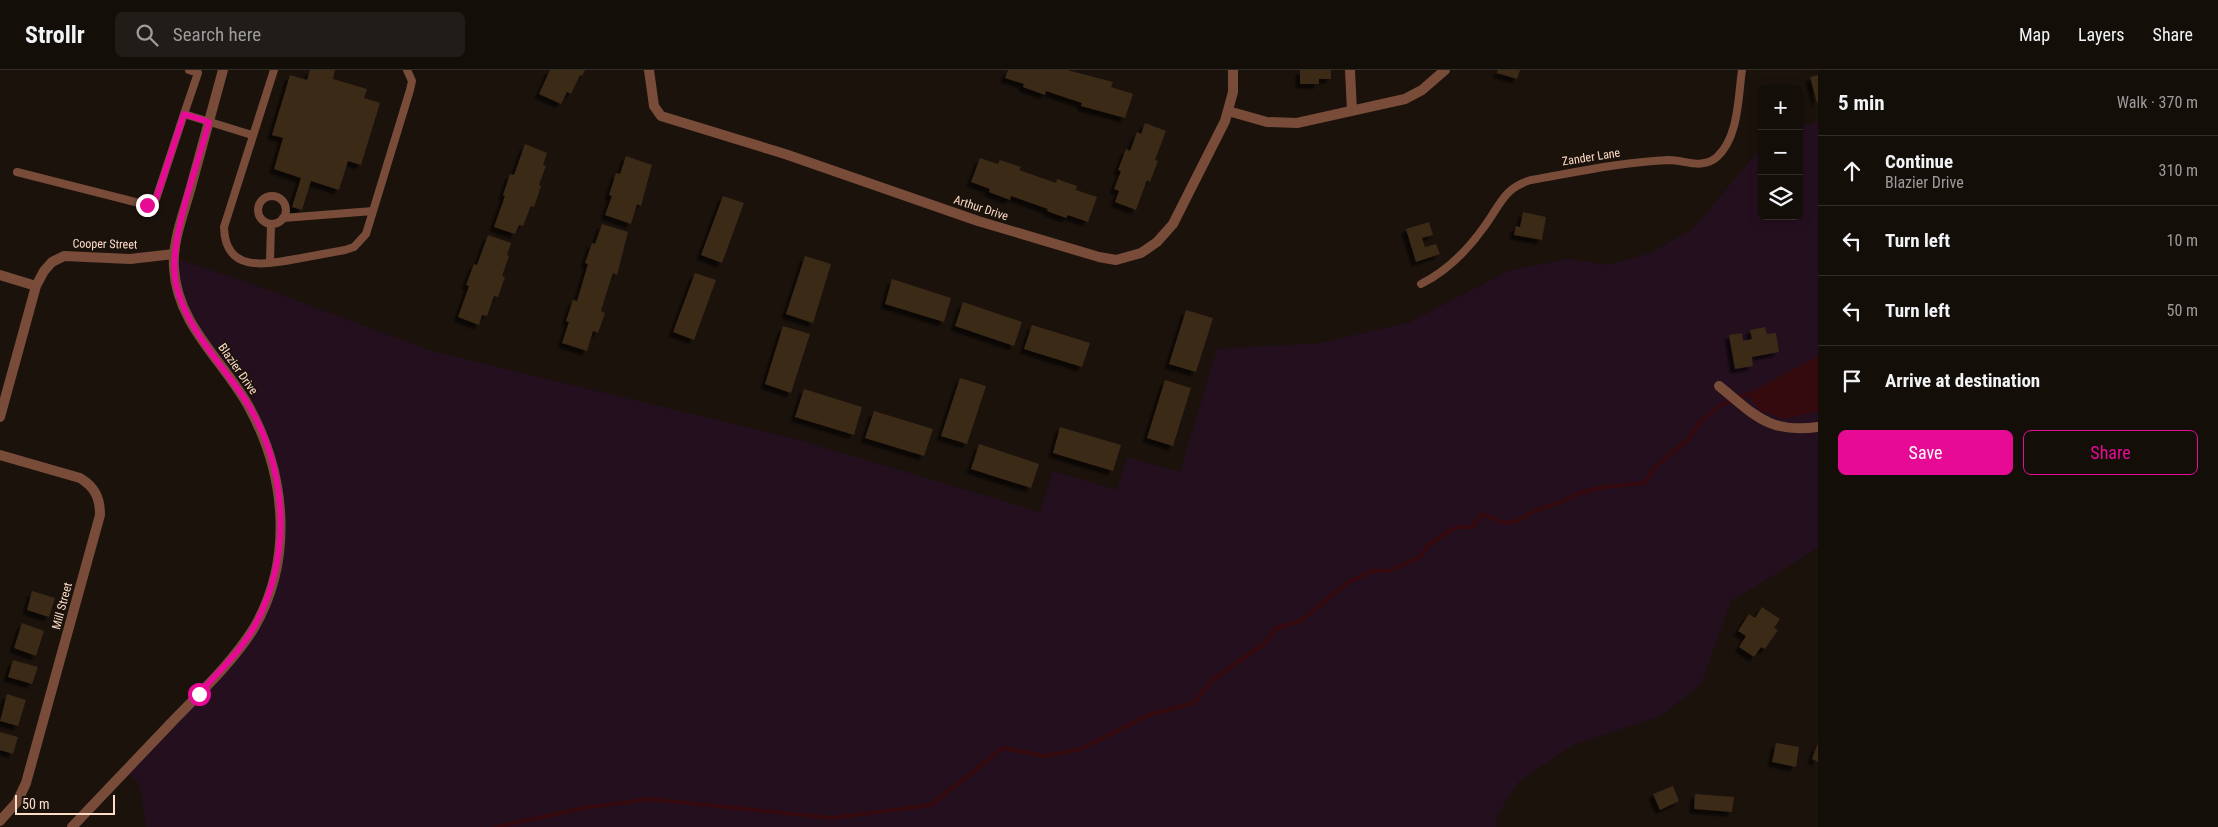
<!DOCTYPE html>
<html lang="en">
<head>
<meta charset="utf-8">
<style>
  body { margin:0; font-family:"Roboto Condensed",sans-serif; background:#211c17; color:#f1f3f6 }
  .controls { position:absolute; right:15px; top:15px; display:grid; overflow:hidden; border-radius:8px; box-shadow:0 2px 12px #0003 }
  .controls button { width:45px; height:45px; display:grid; place-items:center; padding:0; border:0; border-bottom:1px solid #332e2a; background:#140e09; color:#f1f3f6; font:25px sans-serif }
  .scale { position:absolute; left:15px; bottom:12px; width:100px; box-sizing:border-box; padding-left:5px; border:2px solid #fddcc8; border-top:0; font-size:14px; line-height:18px; white-space:nowrap; color:#fddcc8; -webkit-text-stroke:4px #1b120c; paint-order:stroke }
  .stop { position:absolute; width:15px; height:15px; margin:-11px; border:4px solid #e60a95; border-radius:50%; background:#fff }
  .stop.end { background:#e60a95; border-color:#fff; box-shadow:0 1px 5px #0008 }
  .list { margin:0; padding:0; list-style:none }
  h2 { display:flex; justify-content:space-between; align-items:center; height:65px; margin:0; padding:0 20px; font-size:21px }
  h2 small { font-size:16px; font-weight:400; color:#9d9c9c }
  .list li { display:grid; grid-template-columns:32px 1fr auto; gap:15px; align-items:center; box-sizing:border-box; height:70px; padding:0 20px; border-top:1px solid #332e2a }
  .list b { display:block; font-size:19px; white-space:nowrap }
  .list p { margin:0; font-size:16px; white-space:nowrap; color:#9d9c9c }
  .list em { font-size:16px; font-style:normal; color:#9d9c9c }
  .actions { display:flex; gap:10px; padding:15px 20px }
  .actions a { flex:1; padding:11px 0; border:1px solid #e60a95; border-radius:8px; text-align:center; font-size:18px; color:#e60a95 }
  .actions .main { background:#e60a95; color:#fff }
  .icon { flex:none; width:28px; height:28px; fill:none; stroke:currentColor; stroke-width:2; stroke-linecap:round; stroke-linejoin:round }
  .map { position:relative; flex:none; width:1818px; height:757px; overflow:hidden }
  header { display:flex; align-items:center; gap:30px; box-sizing:border-box; height:70px; padding:0 25px; background:#140e09; border-bottom:1px solid #332e2a }
  header strong { font-size:24px }
  nav { display:flex; gap:28px; margin-inline-start:auto; font-size:18px }
  .search { width:350px; height:45px; background:#211c17; display:flex; align-items:center; gap:12px; box-sizing:border-box; padding:0 18px; border-radius:8px; color:#9d9c9c; font-size:19px }
  main { display:flex }
  aside { flex:1; background:#140e09 }
  .map>svg:first-child { display:block }
  .green { fill:#240f1f }
  .water { fill:#350a0e }
  .lines { fill:none; stroke-linecap:round; stroke-linejoin:round }
  .stream { stroke:#350a0e; stroke-width:4 }
  .building { fill:#3b2919; filter:url(#shadow) }
  .service { stroke:#784c39; stroke-width:8 }
  .minor { stroke:#784c39; stroke-width:10 }
  .tertiary { stroke:#784c39; stroke-width:10 }
  .route { stroke:#e60a95; stroke-width:6 }
  .labels { text-anchor:middle; dominant-baseline:central; stroke-width:4; stroke-linejoin:round; paint-order:stroke }
  .street-label { font-size:12px; fill:#fddcc8; stroke:#1b120c }
</style>
</head>
<body>
<header>
<strong>Strollr</strong>
<div class="search"><svg class="icon" aria-label="search" viewBox="0 0 24 24"><circle cx="10" cy="10" r="6"/><path d="M15 15l6 6"/></svg>Search here</div>
<nav><a>Map</a><a>Layers</a><a>Share</a></nav>
</header>
<main>
<div class="map">
<svg width="1818" height="757" viewBox="0 0 1818 757">
  <defs>
    <filter id="shadow"><feDropShadow dx="-4.5" dy="4.5" stdDeviation="1" flood-color="#0009"/></filter>
  </defs>
  <rect width="100%" height="100%" fill="#1b120c"/>
  <path class="green" d="M1818 52V478L1731 531 1701 614 1661 646 1573 675 1517 713 1496 748V757H146L140 715 126 701 243 573 273 511 280 430 249 336 191 253 174 188 247 212 431 281 795 369 1040 442 1053 401 1117 420 1127 387 1180 402 1217 279 1321 273 1410 252 1508 201 1568 189 1609 195 1650 183 1693 159 1762 77V146H1799V56Z"/>
  <path class="water" d="M1818 286V341L1784 349 1761 341 1747 324Z"/>
  <g class="lines">
    <path class="stream" d="M496 757 584 738 650 729 832 748 931 735 1003 678 1045 686 1078 680 1148 645 1194 633 1211 611 1265 573 1277 558 1300 551 1347 513 1372 501H1389L1402 495 1421 486 1428 475 1449 461 1458 457H1472L1482 444 1504 453 1518 451 1534 441 1561 432 1579 423 1604 417 1645 413 1655 397 1689 368 1701 351 1720 336 1747 324"/>
  </g>
  <path class="building" d="M310 0H335L333 9 367 19 364 28 380 33 361 95 348 91 339 120 311 111 302 140 292 137 301 108 274 99 283 68 272 65 290 5 307 10Z
    M550 0H585L582 6 580 5 571 24 567 22 561 34 539 24Z
    M1008 0H1067L1113 12 1111 17 1133 24 1125 48 1081 36 1082 33 1046 21 1045 25 1023 17 1024 14 1005 8Z
    M1300 0H1331V9H1319V14H1300Z
    M1498 0H1520L1517 9 1497 3Z
    M1818 5V33H1817L1810 7Z
    M1145 53 1166 61 1155 90 1158 91 1150 112 1147 110 1136 140 1115 132 1119 121 1114 119 1121 101 1118 100 1126 79 1130 81 1137 62 1141 64Z
    M525 74 547 83 543 95 546 96 539 115 541 116 534 137 531 136 523 156 519 155 515 164 494 157 505 126 503 125 510 104 514 105Z
    M626 86 652 95 641 136 637 134 631 154 605 145 612 126 609 125 616 103 620 104Z
    M980 88 998 94 1000 90 1021 97 1019 100 1056 113 1057 109 1077 116 1076 120 1097 127 1088 152 1068 145 1066 148 1047 141 1048 139 1011 126 1010 130 989 122 990 119 971 112Z
    M723 126 744 133 722 193 701 185Z
    M1523 142 1546 147 1542 170 1514 165 1516 156 1520 157Z
    M1429 152 1433 165 1422 168 1425 177 1436 174 1440 184 1416 192 1406 159Z
    M602 154 628 162 617 205 613 203 607 221 601 241 605 243 598 263 593 261 587 281 562 273 569 252 566 251 573 230 577 231 588 194 585 193 592 173 595 174Z
    M488 165 511 173 507 185 509 186 502 206 505 207 498 227 494 226 487 246 482 245 479 255 458 247 469 216 466 215 474 194 477 195Z
    M805 186 831 194 813 253 786 244Z
    M695 203 716 210 694 270 673 262Z
    M892 209 951 228 944 252 885 234Z
    M963 232 1022 252 1014 276 955 256Z
    M1186 240 1213 248 1196 302 1169 294Z
    M1032 255 1090 273 1082 297 1024 279Z
    M783 256 810 264 791 323 765 314Z
    M1765 257 1767 264 1776 263 1779 282 1752 287 1753 296 1735 299 1729 265 1742 263 1743 271 1752 269 1750 260Z
    M960 308 986 316 967 374 941 366Z
    M1165 310 1191 318 1173 376 1147 368Z
    M804 319 862 337 854 365 795 347Z
    M874 341 933 359 924 386 865 368Z
    M1060 357 1121 375 1113 401 1053 383Z
    M979 374 1039 394 1031 418 971 399Z
    M32 521 55 528 49 547 27 540Z
    M1762 537 1780 549 1774 558 1778 560 1765 579 1761 577 1754 587 1739 577 1746 566 1738 561 1749 544 1755 548Z
    M22 553 44 561 36 586 14 578Z
    M13 590 38 597 32 614 8 607Z
    M7 624 26 630 18 656 0 651Z
    M0 662 18 667 13 684 0 680Z
    M1776 673 1799 677 1796 697 1772 692Z
    M1818 673V692L1812 689Z
    M1673 716 1679 731 1660 740 1653 724Z
    M1695 724 1734 727 1732 742 1694 739Z"/>
  <g class="lines">
    <path class="service" d="M189 0 198 3 184 44 252 65
      M274 0 224 157C225 202 263 195 296 189 313 186 329 183 345 180L354 177 366 164 410 20 412 11 407 0
      M17 102 147 135 156 129 184 44
      M258 140a14 14 0 1 1 28 0a14 14 0 1 1-28 0Z
      M283 148 373 141
      M270 193 271 154
      M1421 214C1447 201 1467 181 1484 157 1500 136 1503 118 1531 110 1577 102 1622 92 1669 90 1685 90 1702 100 1717 87 1739 67 1738 27 1742 0"/>
    <path class="minor" d="M649 0 654 36 661 46 785 84 978 151 1099 187 1116 190 1141 183 1157 172 1173 154 1225 51 1233 22V0
      M1350 0 1352 41
      M1228 41 1267 52 1297 53 1405 29 1422 20 1445 0
      M0 205 36 216
      M1719 316C1754 344 1768 364 1818 357
      M0 347 36 216 44 201 52 192 64 186 130 189 174 184
      M0 385 80 408C95 417 100 428 100 445L26 713 17 732 0 751"/>
    <path class="tertiary" d="M72 757C105 722 138 688 171 653 199 624 233 592 254 558 294 489 286 405 249 337 224 291 177 255 174 198 172 171 184 143 191 117 202 78 212 39 223 0"/>
  </g>
  <g class="lines">
    <path class="route" d="M147 135 156 129 184 44 209 52C198 96 167 171 176 214 187 262 224 295 249 336 288 403 292 488 254 557 241 581 218 602 199 624"/>
  </g>
  <g class="labels">
    <g class="street-label">
      <text transform="translate(1591 87) rotate(-9)">Zander Lane</text>
      <text transform="translate(981 138) rotate(18)">Arthur Drive</text>
      <text transform="translate(105 174) rotate(1)">Cooper Street</text>
      <text transform="translate(238 299) rotate(55)">Blazier Drive</text>
      <text transform="translate(62 536) rotate(-75)">Mill Street</text>
    </g>
  </g>
</svg>
<div class="controls">
<button>+</button>
<button>−</button>
<button><svg class="icon" aria-label="layers" viewBox="0 0 24 24"><path d="M12 4l9 5-9 5-9-5zM3 14l9 5 9-5"/></svg></button>
</div>
<div class="scale">50 m</div>
<div class="stop" style="left:199px;top:624px"></div>
<div class="stop end" style="left:147px;top:135px"></div>
</div>
<aside>
<h2>5 min<small>Walk · 370 m</small></h2>
<ul class="list">
<li><svg class="icon" aria-label="ahead" viewBox="0 0 24 24"><path d="M12 20V5M6 11l6-6 6 6"/></svg><div><b>Continue</b><p>Blazier Drive</p></div><em>310 m</em></li>
<li><svg class="icon" aria-label="left" viewBox="0 0 24 24"><path d="M17 20v-9H6M10 6l-5 5 5 5"/></svg><div><b>Turn left</b></div><em>10 m</em></li>
<li><svg class="icon" aria-label="left" viewBox="0 0 24 24"><path d="M17 20v-9H6M10 6l-5 5 5 5"/></svg><div><b>Turn left</b></div><em>50 m</em></li>
<li><svg class="icon" aria-label="arrive" viewBox="0 0 24 24"><path d="M6 21V4h12l-3 4 3 4H6"/></svg><div><b>Arrive at destination</b></div></li>
</ul>
<div class="actions"><a class="main">Save</a><a>Share</a></div>
</aside>
</main>
</body>
</html>
